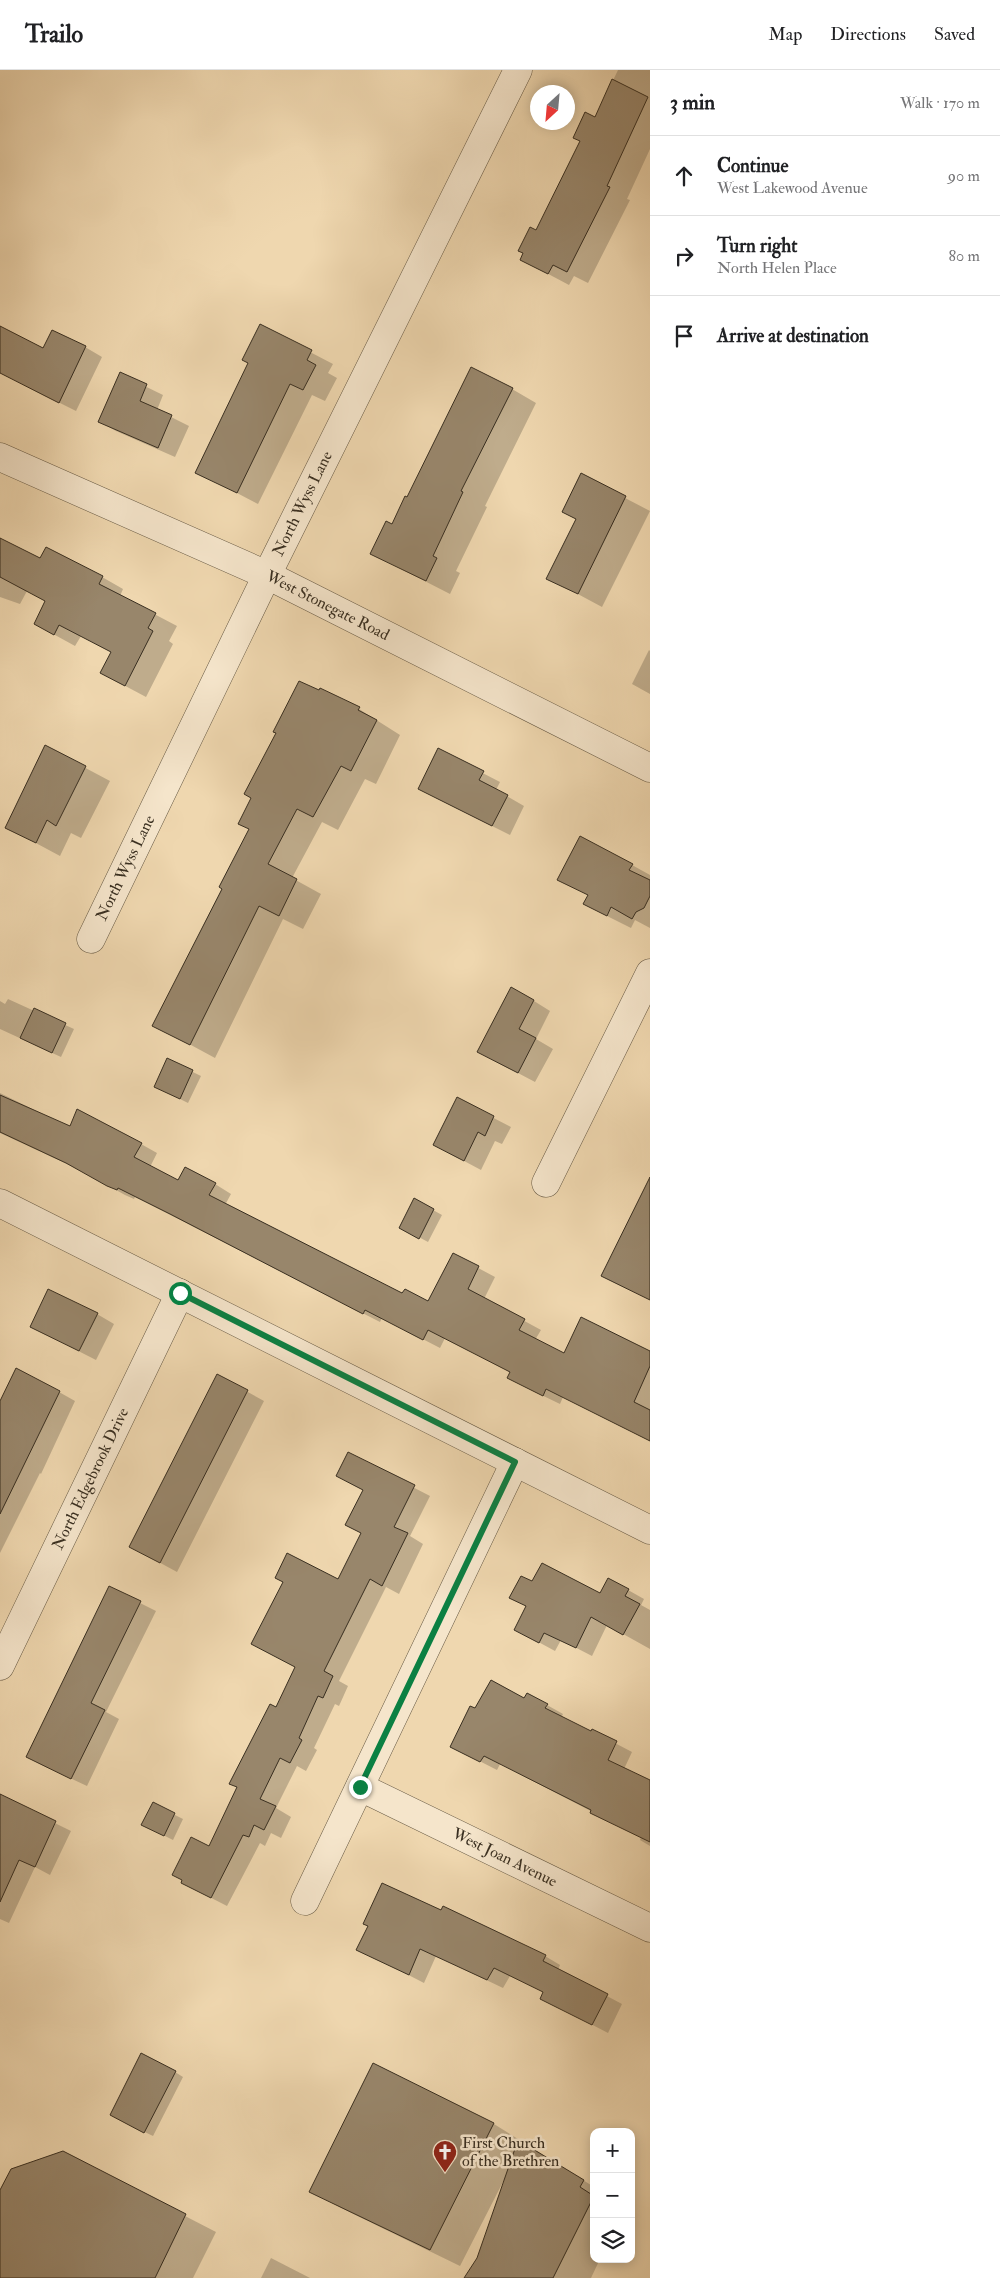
<!DOCTYPE html>
<html lang="en">
<head>
<meta charset="utf-8">
<style>
  body { margin:0; font-family:"IM FELL Double Pica",serif; background:#f2f2f2; color:#202124 }
  .controls { position:absolute; right:15px; bottom:15px; display:grid; overflow:hidden; border-radius:10px; box-shadow:0 2px 12px #0003 }
  .controls button { width:45px; height:45px; display:grid; place-items:center; padding:0; border:0; border-bottom:1px solid #e0e0e0; background:#fff; color:#202124; font:25px sans-serif }
  .compass { position:absolute; left:530px; top:15px; width:45px; height:45px; border-radius:50%; background:#fff; box-shadow:0 2px 12px #0003; rotate:206deg }
  .stop { position:absolute; width:15px; height:15px; margin:-11px; border:4px solid #0b8043; border-radius:50%; background:#fff }
  .stop.end { background:#0b8043; border-color:#fff; box-shadow:0 1px 5px #0008 }
  .list { margin:0; padding:0; list-style:none }
  h2 { display:flex; justify-content:space-between; align-items:center; height:65px; margin:0; padding:0 20px; font-size:21px }
  h2 small { font-size:16px; font-weight:400; color:#757577 }
  .list li { display:grid; grid-template-columns:32px 1fr auto; gap:15px; align-items:center; box-sizing:border-box; height:80px; padding:0 20px; border-top:1px solid #e0e0e0 }
  .list b { display:block; font-size:19px; white-space:nowrap }
  .list p { margin:0; font-size:16px; white-space:nowrap; color:#757577 }
  .list em { font-size:16px; font-style:normal; color:#757577 }
  .icon { flex:none; width:28px; height:28px; fill:none; stroke:currentColor; stroke-width:2; stroke-linecap:round; stroke-linejoin:round }
  .map { position:relative; flex:none; width:650px; height:2208px; overflow:hidden }
  header { display:flex; align-items:center; gap:30px; box-sizing:border-box; height:70px; padding:0 25px; background:#fff; border-bottom:1px solid #e0e0e0 }
  header strong { font-size:24px }
  nav { display:flex; gap:28px; margin-inline-start:auto; font-size:18px }
  main { display:flex }
  aside { flex:1; background:#fff }
  .map>svg:first-child { display:block }
  .shadow { fill:#0003 }
  .building { fill:#98866b; stroke:#392f21 }
  .lines { fill:none; stroke-linecap:round; stroke-linejoin:round }
  .minor-casing { stroke:#665944; stroke-width:29 }
  .minor { stroke:#f5e5cb; stroke-width:28 }
  .route { stroke:#0b8043; stroke-width:6 }
  .labels { text-anchor:middle; dominant-baseline:central; stroke-width:5; stroke-linejoin:round; paint-order:stroke }
  .street-label { font-size:16px; fill:#392f21; stroke:#f5e5cb }
  .poi-label { font-size:16px; fill:#392f21; stroke:#f5e5cb; text-anchor:start }
</style>
</head>
<body>
<header>
<strong>Trailo</strong>
<nav><a>Map</a><a>Directions</a><a>Saved</a></nav>
</header>
<main>
<div class="map">
<svg width="650" height="2208" viewBox="0 0 650 2208">
  <rect width="100%" height="100%" fill="#efd7af"/>
  <filter id="stains"><feTurbulence type="fractalNoise" baseFrequency=".004" numOctaves="4"/><feColorMatrix values="0 0 0 0 .2 0 0 0 0 .09 0 0 0 0 .02 0 0 0 .5 -.17"/></filter>
  <radialGradient id="worn" r=".72"><stop offset=".6" stop-color="#630" stop-opacity="0"/><stop offset="1" stop-color="#630" stop-opacity=".3"/></radialGradient>
  <path class="shadow" d="M618 0H650V79L627 129 630 130 588 213 574 206 569 215 522 190 595 48Z
    M260 256 333 294 328 303 337 308 325 331 312 325 258 434 197 402 250 293Z
    M0 257 44 279 85 277 102 287 76 341 0 303Z
    M120 304 163 325 157 340 189 356 175 387 116 361 99 351Z
    M512 319 536 333 485 436 487 437 456 501 460 503 450 524 372 484 392 455Z
    M581 405 650 441 602 537 548 508 577 449Z
    M0 470 41 490 102 507 123 519 120 526 177 556 169 571 173 574 146 627 101 603 112 582 81 566 75 576 35 554 47 531 27 521 20 534 0 527Z
    M649 580 650 581V624L632 614Z
    M321 619 359 639 400 665 376 714 365 709 338 760 322 752 292 808 321 824 303 859 283 849 215 988 154 955Z
    M46 677 110 711 81 768 71 763 60 786 6 757Z
    M438 680 500 712 496 720 524 736 510 765 436 728Z
    M632 795 650 805V858L635 850 631 858 609 847 585 833 589 826 559 809Z
    M8 929 74 959 61 987 0 959V931L5 934Z
    M534 931 550 941 536 969 553 979 535 1012 495 991Z
    M168 990 201 1006 188 1033 164 1021Z
    M0 1023 71 1058 141 1074 157 1083 150 1097 178 1112 215 1114 231 1124 225 1135 403 1225 429 1232 454 1185 495 1207 484 1229 541 1260 535 1270 565 1285 650 1282V1341L563 1327 560 1334 525 1317 512 1303 445 1268 440 1278 382 1248 380 1252 135 1127 134 1129 125 1125 84 1102 0 1063Z
    M457 1029 511 1057 502 1074 495 1071 481 1100 451 1084Z
    M415 1130 442 1145 428 1172 400 1157Z
    M97 1244 114 1254 96 1290 31 1257Z
    M217 1305 264 1331 177 1502 131 1477Z
    M59 1322 75 1331 41 1404 40 1403 0 1483V1334Z
    M349 1384 430 1426 410 1466 423 1474 399 1524 386 1517 339 1611 348 1616 339 1636 335 1634 314 1678 317 1680 306 1701 297 1696 276 1738 291 1747 281 1768 271 1763 265 1776 260 1773 227 1836 182 1813 209 1778 362 1464 364 1420Z
    M533 1513 600 1525 628 1520 644 1529 641 1535 650 1540V1579L607 1555 592 1586 561 1570 555 1581 531 1568 527 1537Z
    M110 1518 156 1541 106 1642 119 1649 87 1716 42 1695Z
    M525 1630 547 1635 563 1644 561 1648 591 1663 592 1661 632 1682 624 1699 650 1712V1776L640 1770 641 1767 500 1694 497 1700 452 1677 475 1640Z
    M2 1727 71 1761 50 1805 35 1797 9 1853 0 1849V1732Z
    M153 1734 183 1749 173 1770 151 1759Z
    M442 1842 545 1886 560 1895 558 1900 622 1934 608 1963 541 1928 545 1923 510 1906 503 1918 436 1886 424 1913 358 1879Z
    M374 1994 494 2054 594 2117V2189H600L591 2208H465L478 2188 505 2110H504L460 2196 341 2138 311 2121Z
    M175 2002 183 2007 153 2066 120 2050Z
    M63 2083 216 2162 193 2208H0V2123Z
    M271 2188 310 2208H261Z"/>
  <path class="building" d="M612 9 648 27 607 116 610 117 567 202 553 195 548 204 520 190 523 183 518 181 530 157 536 160 580 71 573 68 585 42 595 47Z
    M260 254 312 280 307 290 316 295 303 320 290 314 237 423 195 403 248 293 242 290Z
    M0 256 43 278 52 260 86 276 59 333 0 303Z
    M471 297 513 318 461 421 463 422 433 486 437 488 426 511 370 484 386 451 392 454 405 426 407 427Z
    M120 302 147 314 140 331 172 345 158 378 98 352Z
    M581 403 626 426 578 524 546 509 576 449 562 442Z
    M0 468 40 488 46 477 103 506 99 514 156 543 148 558 153 561 125 616 100 603 111 582 59 555 54 565 34 554 45 531 0 507Z
    M299 611 319 620 320 618 360 637 358 640 377 650 351 701 341 696 313 747 297 739 268 794 297 809 279 846 259 836 190 975 152 956 222 819 219 817 249 759 238 754 251 728 244 724 276 663 273 662Z
    M45 675 86 696 56 756 47 750 36 773 5 758Z
    M438 678 484 701 479 710 508 725 492 756 418 719Z
    M580 766 633 794 629 800 650 810V826L644 838 636 842 632 849 611 837 607 846 583 834 588 825 557 810Z
    M511 917 534 930 519 959 536 968 518 1003 477 982Z
    M34 938 66 953 52 983 20 968Z
    M167 988 193 1000 180 1029 154 1017Z
    M0 1025 70 1056 77 1039 142 1073 134 1087 178 1110 185 1097 216 1113 209 1125 402 1223 405 1219 428 1231 453 1183 479 1196 468 1219 525 1249 519 1260 564 1283 581 1247 650 1281V1296L634 1332 650 1340V1371L546 1319 543 1326 507 1308 510 1302 428 1260 423 1270 365 1240 363 1244 170 1144 118 1118 117 1120 107 1116 66 1093 0 1062Z
    M457 1027 494 1046 485 1066 478 1062 464 1091 433 1075Z
    M650 1107V1230L601 1206Z
    M414 1128 434 1139 419 1169 399 1158Z
    M48 1219 98 1243 79 1281 30 1257Z
    M16 1298 60 1321 0 1444V1331Z
    M217 1304 248 1320 160 1493 129 1477Z
    M348 1382 415 1415 394 1457 408 1463 382 1516 370 1509 324 1601 333 1606 323 1628 318 1626 299 1668 302 1670 290 1693 280 1688 260 1729 276 1736 264 1760 254 1755 249 1767 243 1765 211 1828 181 1813 182 1810 172 1805 191 1767 209 1776 237 1717 229 1714 270 1634 276 1637 295 1597 251 1574 283 1512 275 1508 287 1483 338 1509 361 1463 345 1455 363 1420 336 1406Z
    M542 1493 600 1523 608 1508 629 1519 625 1526 640 1534 623 1565 591 1547 576 1578 544 1563 539 1573 514 1560 526 1536 509 1528 521 1506 532 1511Z
    M109 1516 141 1531 91 1633 105 1640 71 1709 26 1687Z
    M491 1610 524 1628 527 1623 548 1634 545 1638 591 1661 592 1659 617 1671 608 1690 650 1710V1772L590 1743 591 1740 484 1686 480 1692 450 1677 470 1636 475 1638Z
    M0 1724 56 1751 35 1797 19 1790 0 1832Z
    M153 1732 175 1743 164 1766 141 1755Z
    M382 1813 441 1840 443 1836 546 1885 543 1891 608 1924 592 1955 540 1929 543 1922 494 1898 487 1910 420 1879 409 1905 356 1880 368 1856 363 1854Z
    M141 1983 176 2001 144 2063 110 2045Z
    M373 1993 494 2053 430 2180 309 2122Z
    M518 2070 584 2110 580 2117 594 2126 553 2208H464L477 2188Z
    M63 2081 186 2144 155 2208H0V2120L11 2099Z"/>
  <g class="lines">
    <g class="minor-casing">
      <g id="minor">
        <path id="s1" d="M0 387 267 505 650 698"/>
        <path id="s2" d="M91 869 267 505 518 0"/>
        <path d="M546 1113 650 903"/>
        <path d="M0 1133 650 1460"/>
        <path id="s3" d="M0 1596 180 1223"/>
        <path id="s4" d="M360 1717 650 1858"/>
        <path d="M305 1831 515 1392"/>
      </g>
    </g>
    <use href="#minor" class="minor"/>
  </g>
  <g class="lines">
    <path class="route" d="M180 1223 515 1392 360 1717"/>
  </g>
  <defs>
    <g id="church-pin" transform="scale(1.25)"><path d="M0 17L-7.5 6A9.5 9.5 0 1 1 7.5 6Z" fill="#8f2418" stroke="#f5e5cb"/><path d="M-1.2-6h2.4v3.5h3.3v2.4h-3.3V6h-2.4V-.1h-3.3v-2.4h3.3Z" fill="#fff"/></g>
  </defs>
  <g fill-rule="evenodd">
    <use href="#church-pin" x="445" y="2082"/>
  </g>
  <g class="labels">
    <g class="street-label">
      <text stroke="none"><textPath href="#s2" startOffset="484">North Wyss Lane</textPath></text>
      <text stroke="none"><textPath href="#s1" startOffset="360">West Stonegate Road</textPath></text>
      <text stroke="none"><textPath href="#s2" startOffset="79">North Wyss Lane</textPath></text>
      <text stroke="none"><textPath href="#s3" startOffset="208">North Edgebrook Drive</textPath></text>
      <text stroke="none"><textPath href="#s4" startOffset="161">West Joan Avenue</textPath></text>
    </g>
    <g class="poi-label">
      <text x="462" y="2073">First Church<tspan x="462" dy="18">of the Brethren</tspan></text>
    </g>
  </g>
  <rect width="100%" height="100%" filter="url(#stains)"/>
  <rect width="100%" height="100%" fill="url(#worn)"/>
</svg>
<div class="controls">
<button>+</button>
<button>−</button>
<button><svg class="icon" aria-label="layers" viewBox="0 0 24 24"><path d="M12 4l9 5-9 5-9-5zM3 14l9 5 9-5"/></svg></button>
</div>
<svg class="compass" viewBox="-18 -18 36 36"><path d="M0-13l5 13h-10z" fill="#e53935"/><path d="M0 13l5-13h-10z" fill="#757577"/></svg>
<div class="stop" style="left:180px;top:1223px"></div>
<div class="stop end" style="left:360px;top:1717px"></div>
</div>
<aside>
<h2>3 min<small>Walk · 170 m</small></h2>
<ul class="list">
<li><svg class="icon" aria-label="ahead" viewBox="0 0 24 24"><path d="M12 20V5M6 11l6-6 6 6"/></svg><div><b>Continue</b><p>West Lakewood Avenue</p></div><em>90 m</em></li>
<li><svg class="icon" aria-label="right" viewBox="0 0 24 24"><path d="M7 20v-9h11M14 6l5 5-5 5"/></svg><div><b>Turn right</b><p>North Helen Place</p></div><em>80 m</em></li>
<li><svg class="icon" aria-label="arrive" viewBox="0 0 24 24"><path d="M6 21V4h12l-3 4 3 4H6"/></svg><div><b>Arrive at destination</b></div></li>
</ul>
</aside>
</main>
</body>
</html>
